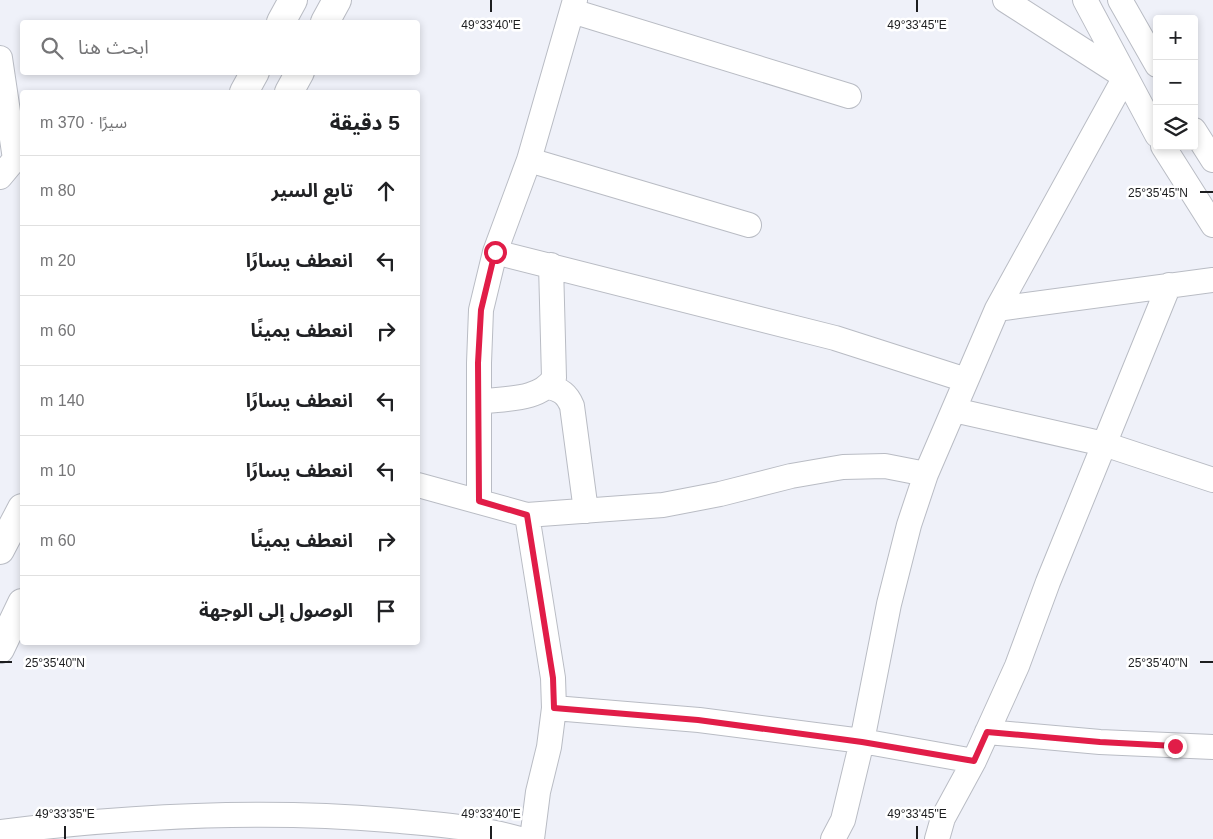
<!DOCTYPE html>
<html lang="ar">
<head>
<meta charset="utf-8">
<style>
  body { margin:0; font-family:Arial,"Noto Sans Arabic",sans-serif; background:#f6f6f6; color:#202124; direction:rtl }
  .controls { position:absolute; right:15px; top:15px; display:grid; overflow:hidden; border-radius:5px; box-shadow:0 2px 8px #0003 }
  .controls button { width:45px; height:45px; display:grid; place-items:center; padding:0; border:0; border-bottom:1px solid #e0e0e0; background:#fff; color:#202124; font:25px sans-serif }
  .stop { position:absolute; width:15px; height:15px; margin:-11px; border:4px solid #e11d48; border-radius:50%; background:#fff }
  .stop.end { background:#e11d48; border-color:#fff; box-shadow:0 1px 5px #0008 }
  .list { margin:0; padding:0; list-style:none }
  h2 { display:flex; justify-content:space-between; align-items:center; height:65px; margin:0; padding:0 20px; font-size:21px }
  h2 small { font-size:16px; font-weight:400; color:#757577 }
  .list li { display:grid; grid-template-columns:32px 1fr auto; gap:15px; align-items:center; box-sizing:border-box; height:70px; padding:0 20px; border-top:1px solid #e0e0e0 }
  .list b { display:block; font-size:19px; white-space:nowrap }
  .list em { font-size:16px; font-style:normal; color:#757577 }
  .icon { flex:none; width:28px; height:28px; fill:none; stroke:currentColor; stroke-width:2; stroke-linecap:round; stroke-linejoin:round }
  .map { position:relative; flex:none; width:1213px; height:839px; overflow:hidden; direction:ltr }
  .search { position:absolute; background:#fff; box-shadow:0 2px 8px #0003; left:20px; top:20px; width:400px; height:55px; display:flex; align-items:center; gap:12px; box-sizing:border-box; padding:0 18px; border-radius:5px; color:#757577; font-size:19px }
  .panel { position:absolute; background:#fff; box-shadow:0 2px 8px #0003; left:20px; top:90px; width:400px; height:555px; border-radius:5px; direction:rtl }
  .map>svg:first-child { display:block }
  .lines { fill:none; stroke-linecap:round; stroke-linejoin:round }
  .street-casing { stroke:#b9bcc4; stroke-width:26 }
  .secondary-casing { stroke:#b9bcc4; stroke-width:30 }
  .street { stroke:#fff; stroke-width:24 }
  .secondary { stroke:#fff; stroke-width:28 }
  .route { stroke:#e11d48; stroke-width:6 }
  .ticks { fill:none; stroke:#1d1e20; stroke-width:2 }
  .ticks-label { font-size:12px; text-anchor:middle; fill:#1d1e20; stroke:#fff; stroke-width:5; stroke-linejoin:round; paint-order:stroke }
</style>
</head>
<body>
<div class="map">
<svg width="1213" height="839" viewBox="0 0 1213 839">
  <rect width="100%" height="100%" fill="#eff1f9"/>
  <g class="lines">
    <g class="street-casing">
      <path id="street" d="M1085 0 1157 135
        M1120 0 1157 65
        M572 11 849 96
        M0 58 15 159 0 177
        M1194 130 1213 160
        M1163 146 1213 225
        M529 160 749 225
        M495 252 835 338 966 380
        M997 309 1213 280
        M549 387C561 390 567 394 572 406L586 511
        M479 402C504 398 540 401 554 378L551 265
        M954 410 1104 444 1213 480
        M418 485 527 515 663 505 720 494 791 476 843 467 885 466 926 474
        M479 501V363L481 310 495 252 529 160 575 0
        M527 515 553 678 554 708 549 747 538 792 532 839
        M554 708 699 720 862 741 974 761
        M987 732 1100 742 1213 747
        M0 832C129 816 259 809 389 820 433 824 478 827 520 839
        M833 839 843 820 862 741 889 604 909 525 926 474 997 309 1125 77 1005 0
        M937 839 943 818 974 761 1017 666 1048 582 1169 285"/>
    </g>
    <g class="secondary-casing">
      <path id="secondary" d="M281 22 293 0
        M325 22 337 0
        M244 92 255 72
        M289 92 300 72
        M0 550 22 508
        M0 649 22 603"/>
    </g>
    <use href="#street" class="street"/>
    <use href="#secondary" class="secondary"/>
  </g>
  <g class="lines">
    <path class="route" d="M495 252 481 310 478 363 479 501 527 515 553 678 554 708 698 720 862 742 974 761 987 732 1100 742 1175 746"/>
  </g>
  <path class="ticks" d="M491 0V12M917 0V12M1200 192H1213M0 662H12M1200 662H1213M65 826V839M491 826V839M917 826V839"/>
  <g class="ticks-label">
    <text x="491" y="29">49°33'40"E</text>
    <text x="917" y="29">49°33'45"E</text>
    <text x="1158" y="197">25°35'45"N</text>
    <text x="55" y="667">25°35'40"N</text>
    <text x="1158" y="667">25°35'40"N</text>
    <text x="65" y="818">49°33'35"E</text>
    <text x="491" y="818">49°33'40"E</text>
    <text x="917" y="818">49°33'45"E</text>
  </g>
</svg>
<div class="controls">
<button>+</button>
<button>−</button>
<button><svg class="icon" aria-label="layers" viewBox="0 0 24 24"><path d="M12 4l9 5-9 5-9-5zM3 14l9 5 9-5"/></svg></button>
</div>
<div class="stop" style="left:495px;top:252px"></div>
<div class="stop end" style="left:1175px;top:746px"></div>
<div class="search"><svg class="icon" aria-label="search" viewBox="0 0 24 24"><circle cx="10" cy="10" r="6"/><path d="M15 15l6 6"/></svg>ابحث هنا</div>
<section class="panel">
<h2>5 دقيقة<small>سيرًا · 370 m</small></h2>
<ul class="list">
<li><svg class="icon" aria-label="ahead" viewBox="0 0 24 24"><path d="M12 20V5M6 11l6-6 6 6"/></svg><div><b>تابع السير</b></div><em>80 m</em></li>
<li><svg class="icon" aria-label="left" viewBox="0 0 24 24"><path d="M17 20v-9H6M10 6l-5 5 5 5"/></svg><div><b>انعطف يسارًا</b></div><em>20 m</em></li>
<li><svg class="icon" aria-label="right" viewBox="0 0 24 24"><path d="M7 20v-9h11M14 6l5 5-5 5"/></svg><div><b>انعطف يمينًا</b></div><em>60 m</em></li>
<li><svg class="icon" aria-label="left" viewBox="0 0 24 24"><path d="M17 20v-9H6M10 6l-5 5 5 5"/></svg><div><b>انعطف يسارًا</b></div><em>140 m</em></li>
<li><svg class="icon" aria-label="left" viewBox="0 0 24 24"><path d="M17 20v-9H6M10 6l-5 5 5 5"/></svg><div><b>انعطف يسارًا</b></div><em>10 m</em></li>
<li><svg class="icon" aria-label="right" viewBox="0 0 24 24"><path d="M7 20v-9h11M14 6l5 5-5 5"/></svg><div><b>انعطف يمينًا</b></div><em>60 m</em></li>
<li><svg class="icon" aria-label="arrive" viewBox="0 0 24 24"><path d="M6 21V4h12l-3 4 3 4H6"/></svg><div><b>الوصول إلى الوجهة</b></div></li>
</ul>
</section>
</div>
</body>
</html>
